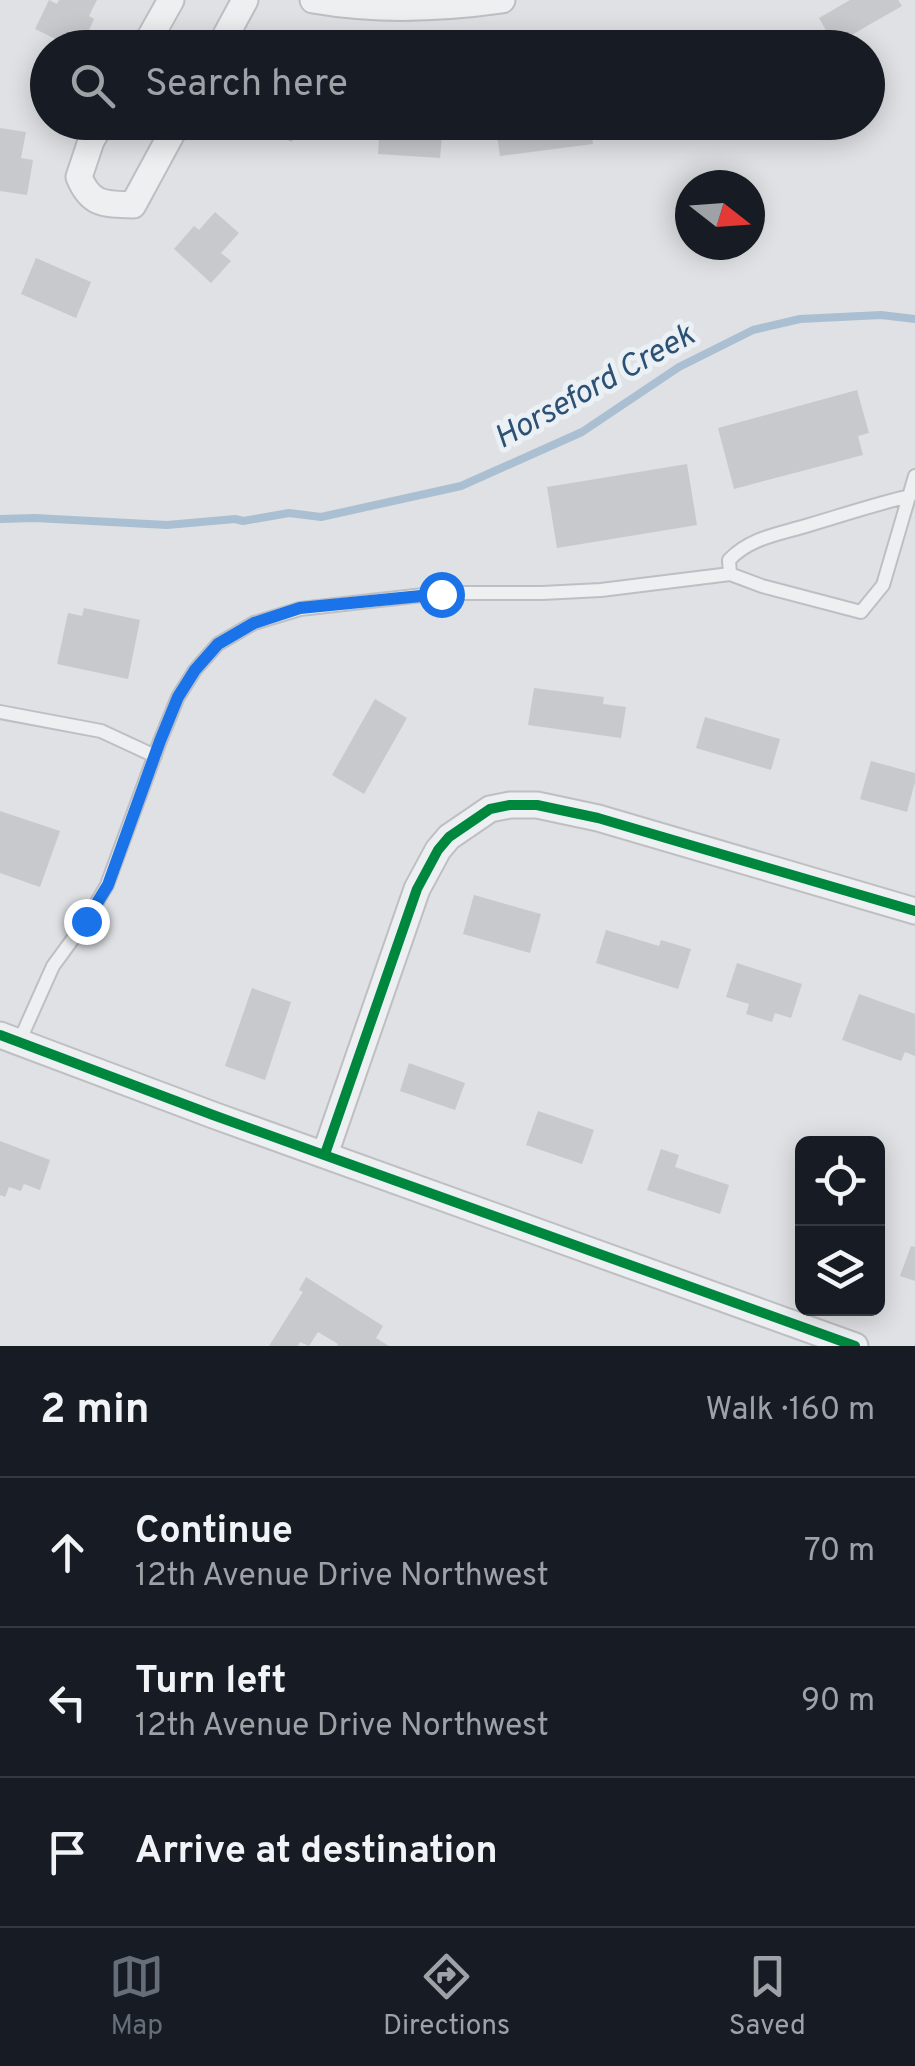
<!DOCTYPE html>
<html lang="en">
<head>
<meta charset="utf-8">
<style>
  body { margin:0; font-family:Overpass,sans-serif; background:#20242c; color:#f1f3f6 }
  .controls { position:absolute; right:30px; bottom:30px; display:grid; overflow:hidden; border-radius:15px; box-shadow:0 5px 25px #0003 }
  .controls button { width:90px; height:90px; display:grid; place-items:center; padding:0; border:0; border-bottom:2px solid #363941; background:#171b24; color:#f1f3f6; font:50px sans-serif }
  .compass { position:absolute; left:675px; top:170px; width:90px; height:90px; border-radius:50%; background:#171b24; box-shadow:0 5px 25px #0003; rotate:107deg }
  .stop { position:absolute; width:30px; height:30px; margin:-22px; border:8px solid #1a73e8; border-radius:50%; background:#fff }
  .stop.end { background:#1a73e8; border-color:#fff; box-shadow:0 2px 10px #0008 }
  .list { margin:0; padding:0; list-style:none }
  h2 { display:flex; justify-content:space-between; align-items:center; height:130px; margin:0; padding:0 40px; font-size:42px }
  h2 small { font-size:32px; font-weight:400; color:#9ea1a6 }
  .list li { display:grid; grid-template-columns:65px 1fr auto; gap:30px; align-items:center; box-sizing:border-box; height:150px; padding:0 40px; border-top:2px solid #363941 }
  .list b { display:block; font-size:38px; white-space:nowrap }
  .list p { margin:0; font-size:32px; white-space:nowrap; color:#9ea1a6 }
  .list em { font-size:32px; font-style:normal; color:#9ea1a6 }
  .icon { flex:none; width:55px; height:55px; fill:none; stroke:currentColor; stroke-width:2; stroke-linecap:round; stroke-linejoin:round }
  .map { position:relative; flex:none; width:915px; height:1346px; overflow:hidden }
  .search { position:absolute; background:#171b24; box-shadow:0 5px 25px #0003; left:30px; right:30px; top:30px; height:110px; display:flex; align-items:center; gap:25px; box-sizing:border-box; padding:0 35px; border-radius:55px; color:#9ea1a6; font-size:38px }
  .sheet { height:580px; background:#171b24 }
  nav { display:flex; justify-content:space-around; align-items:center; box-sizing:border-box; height:140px; border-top:2px solid #363941; background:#171b24; font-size:28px; color:#9ea1a6 }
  nav a { display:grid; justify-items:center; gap:5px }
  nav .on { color:#656d78 }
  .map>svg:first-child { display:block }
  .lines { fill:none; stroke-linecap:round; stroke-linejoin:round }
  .stream { stroke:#aabfd2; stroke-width:8 }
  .building { fill:#c7c9cc }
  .lane-casing { stroke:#bdbfc2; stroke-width:16 }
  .street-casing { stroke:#bdbfc2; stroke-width:29 }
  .lane { stroke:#edeff1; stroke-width:12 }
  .street { stroke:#edeff1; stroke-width:25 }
  .cycleway-casing { stroke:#ebf0f5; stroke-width:16 }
  .cycleway { stroke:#00873e; stroke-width:10 }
  .route { stroke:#1a73e8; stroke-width:12 }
  .labels { text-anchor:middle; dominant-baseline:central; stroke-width:10; stroke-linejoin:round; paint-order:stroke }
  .water-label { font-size:32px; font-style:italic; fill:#2c5175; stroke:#ebf0f5 }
</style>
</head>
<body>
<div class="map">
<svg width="915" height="1346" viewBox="0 0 915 1346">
  <rect width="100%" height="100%" fill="#dfe1e4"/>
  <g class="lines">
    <path class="stream" d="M0 519 35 518 167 525 235 519 243 521 289 513 321 517 461 486 582 432 679 367 753 330 800 319 881 315 915 319"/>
  </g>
  <path class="building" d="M49 0 57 4 59 0H97L89 16 94 19 81 48H74L35 29Z
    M850 0H898L902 6 834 45 819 18Z
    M784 33 791 48H749Z
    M247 122H301L292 142Z
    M380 122 443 124 440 158 378 154Z
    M495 122H590L593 144 500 156Z
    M616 122H649V124L618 131Z
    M0 128 26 132 21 158 33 160 27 195 0 191Z
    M215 212 239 233 221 253 231 261 211 283 174 249 194 226 199 230Z
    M36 258 91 282 76 318 21 294Z
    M857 390 869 433 858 436 863 455 734 489 718 428Z
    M687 464 697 525 557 548 547 487Z
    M84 608 140 620 128 679 57 664 68 613 82 616Z
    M534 688 604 697 603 704 626 707 621 738 528 725Z
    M375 699 407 718 364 794 332 775Z
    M705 717 780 739 771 770 696 748Z
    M871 761 915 773V782L907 812 860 799Z
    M0 811 60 831 40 887 0 873Z
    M474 895 541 914 530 953 463 934Z
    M606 930 659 946 661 940 691 949 678 989 596 963Z
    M737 963 802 984 791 1018 775 1013 772 1022 746 1014 749 1004 726 997Z
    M252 988 291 1002 265 1080 225 1066Z
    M859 994 915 1014V1056L905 1052 901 1061 842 1040Z
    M409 1063 465 1083 455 1110 400 1091Z
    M538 1111 594 1130 582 1164 526 1145Z
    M0 1141 50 1160 40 1190 24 1184 21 1191 9 1187 5 1197 0 1195Z
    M661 1149 679 1155 675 1167 729 1185 720 1214 647 1190Z
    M911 1246 915 1247V1281L900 1276Z
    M306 1277 383 1326 376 1338 389 1346H337L338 1344 318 1332 309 1346 300 1342 298 1346H269L303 1292 299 1290Z"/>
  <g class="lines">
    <g class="lane-casing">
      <path id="lane" d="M730 574 729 560C751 537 780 534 809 525 843 515 875 504 910 496
        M0 712 101 731 155 756
        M19 1042 53 966 86 921 107 885 160 741 178 697 195 670 218 644 254 623 300 609 441 593H542L601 590 730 574 762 586 861 612 883 585 915 476"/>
    </g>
    <g class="street-casing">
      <path id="street" d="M313 0C376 11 439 9 502 0
        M144 48 171 0
        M219 48 245 0
        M102 122 91 141 79 177C91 206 105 204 133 205L178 122
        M0 1035 213 1115 855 1346
        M325 1154 417 889 438 850 449 837 490 809 510 805H537L598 818 915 911"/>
    </g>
    <use href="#lane" class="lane"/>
    <use href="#street" class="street"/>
    <g class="cycleway-casing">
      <path id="cycleway" d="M0 1035 213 1115 855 1346
        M325 1154 417 889 438 850 449 837 490 809 510 805H537L598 818 915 911"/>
    </g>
    <use href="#cycleway" class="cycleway"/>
  </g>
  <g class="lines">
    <path class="route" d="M86 921 108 885 160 741 178 697 195 670 218 644 254 623 300 608 441 594"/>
  </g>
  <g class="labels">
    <g class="water-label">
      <text transform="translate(595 388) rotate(-29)">Horseford Creek</text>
    </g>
  </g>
</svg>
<div class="controls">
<button><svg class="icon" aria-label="locate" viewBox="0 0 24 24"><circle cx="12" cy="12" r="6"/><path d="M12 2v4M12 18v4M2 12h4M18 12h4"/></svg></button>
<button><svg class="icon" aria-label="layers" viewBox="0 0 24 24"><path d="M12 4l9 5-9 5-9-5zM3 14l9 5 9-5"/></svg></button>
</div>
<svg class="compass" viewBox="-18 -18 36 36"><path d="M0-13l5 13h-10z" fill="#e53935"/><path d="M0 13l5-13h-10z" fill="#9ea1a6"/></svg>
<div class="stop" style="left:441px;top:594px"></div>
<div class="stop end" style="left:86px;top:921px"></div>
<div class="search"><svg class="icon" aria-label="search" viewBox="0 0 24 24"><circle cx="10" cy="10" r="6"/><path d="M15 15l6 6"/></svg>Search here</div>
</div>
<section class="sheet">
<h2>2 min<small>Walk · 160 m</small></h2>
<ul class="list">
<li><svg class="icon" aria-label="ahead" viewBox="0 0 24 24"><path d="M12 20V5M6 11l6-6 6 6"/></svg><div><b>Continue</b><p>12th Avenue Drive Northwest</p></div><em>70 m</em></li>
<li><svg class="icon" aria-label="left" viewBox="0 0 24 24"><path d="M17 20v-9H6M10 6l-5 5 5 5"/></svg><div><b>Turn left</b><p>12th Avenue Drive Northwest</p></div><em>90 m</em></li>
<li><svg class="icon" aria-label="arrive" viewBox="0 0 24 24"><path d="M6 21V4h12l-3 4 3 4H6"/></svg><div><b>Arrive at destination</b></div></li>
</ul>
</section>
<nav>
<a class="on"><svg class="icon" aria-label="map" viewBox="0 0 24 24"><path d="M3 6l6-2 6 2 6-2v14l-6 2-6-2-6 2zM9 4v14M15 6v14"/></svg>Map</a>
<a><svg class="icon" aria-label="directions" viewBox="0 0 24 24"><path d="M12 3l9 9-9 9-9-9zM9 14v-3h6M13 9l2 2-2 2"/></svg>Directions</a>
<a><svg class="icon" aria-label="saved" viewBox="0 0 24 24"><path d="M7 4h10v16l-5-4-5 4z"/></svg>Saved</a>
</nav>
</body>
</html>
